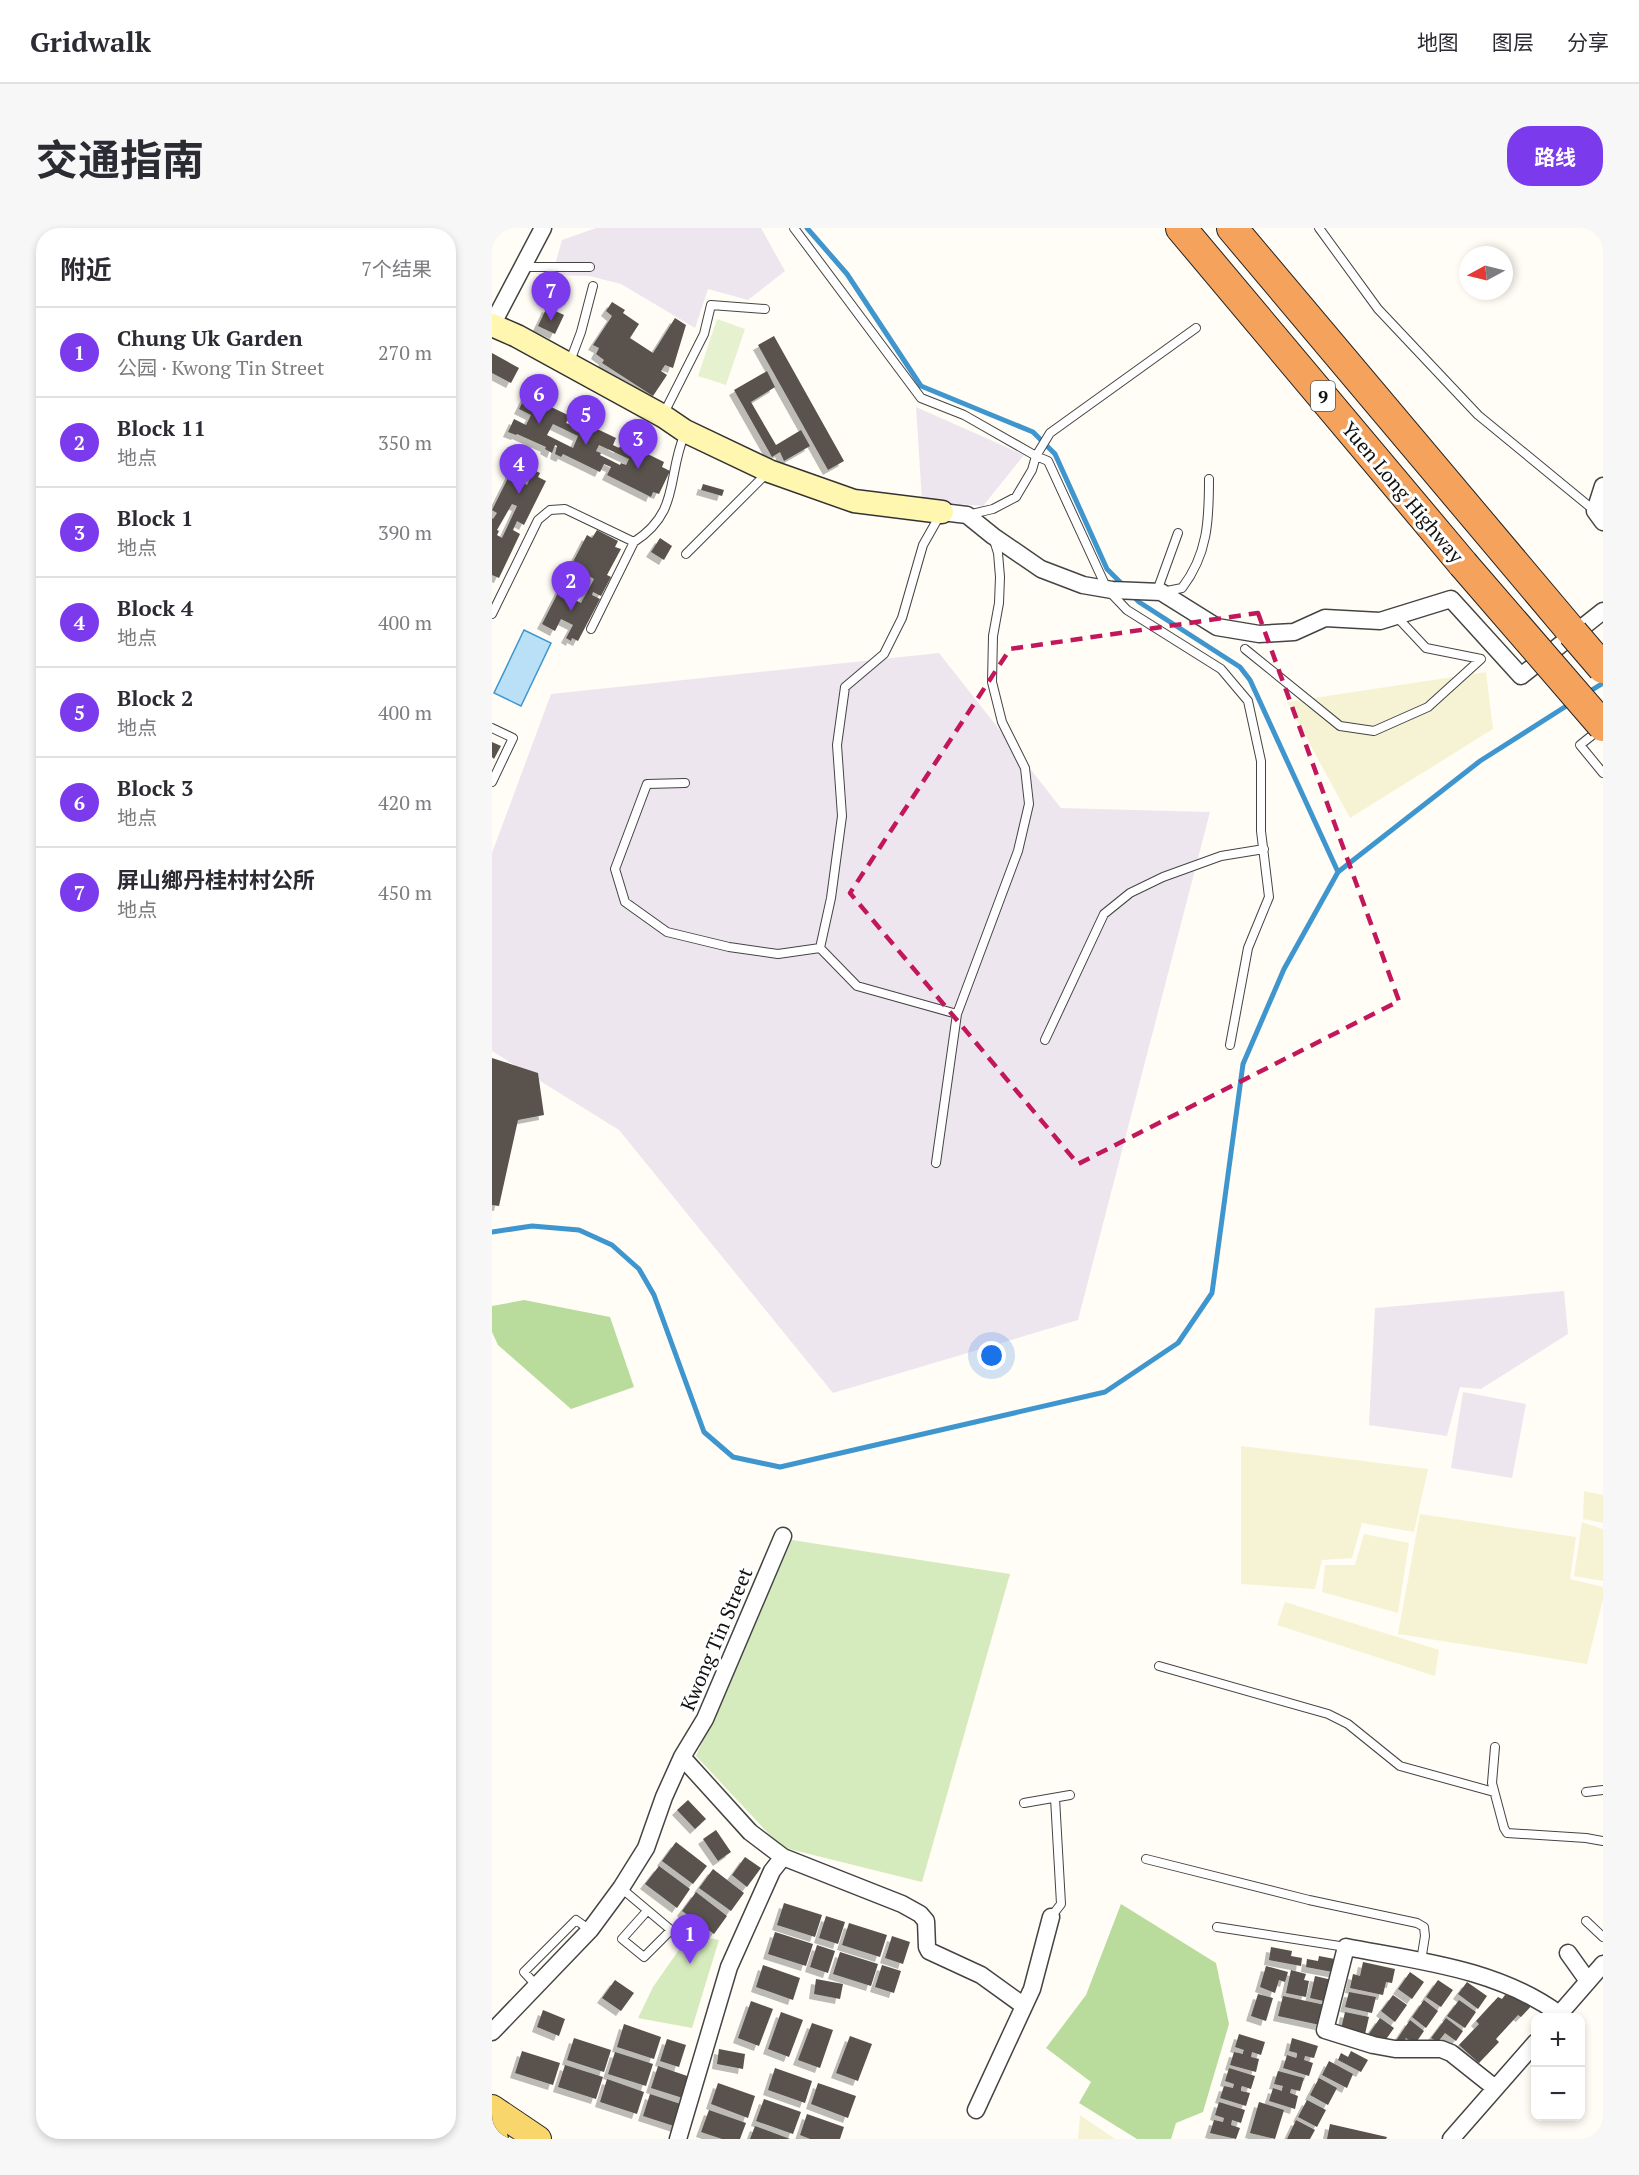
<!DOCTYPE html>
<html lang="zh">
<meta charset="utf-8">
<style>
:root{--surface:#fff;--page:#f7f7f7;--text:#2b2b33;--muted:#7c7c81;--line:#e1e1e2;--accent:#7c3aed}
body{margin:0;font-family:"PT Serif","Noto Sans SC",serif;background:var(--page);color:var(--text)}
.controls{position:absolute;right:18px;bottom:18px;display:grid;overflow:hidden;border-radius:12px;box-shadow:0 3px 9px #0003}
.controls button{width:54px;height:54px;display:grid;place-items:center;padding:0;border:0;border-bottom:2px solid var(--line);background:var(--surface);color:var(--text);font:30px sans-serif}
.compass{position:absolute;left:967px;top:18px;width:54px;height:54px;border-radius:50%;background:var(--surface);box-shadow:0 3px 9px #0003;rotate:263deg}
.you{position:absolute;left:500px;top:1128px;width:21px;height:21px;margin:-15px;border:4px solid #fff;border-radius:50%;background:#1a73e8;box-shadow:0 0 0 9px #1a73e833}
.badge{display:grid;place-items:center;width:39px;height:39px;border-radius:50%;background:var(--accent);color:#fff;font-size:20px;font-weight:700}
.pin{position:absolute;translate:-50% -50px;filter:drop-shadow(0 2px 3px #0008)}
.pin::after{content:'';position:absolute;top:32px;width:21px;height:18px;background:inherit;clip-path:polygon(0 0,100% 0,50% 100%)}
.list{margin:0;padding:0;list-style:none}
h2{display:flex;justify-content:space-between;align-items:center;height:78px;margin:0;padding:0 24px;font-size:26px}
h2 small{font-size:20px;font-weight:400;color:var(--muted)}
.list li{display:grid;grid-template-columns:39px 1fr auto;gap:18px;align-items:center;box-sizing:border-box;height:90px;padding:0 24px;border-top:2px solid var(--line)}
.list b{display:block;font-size:22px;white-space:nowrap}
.list p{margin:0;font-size:20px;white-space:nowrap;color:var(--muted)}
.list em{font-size:20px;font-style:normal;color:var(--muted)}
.map{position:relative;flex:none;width:1111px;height:1911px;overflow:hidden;border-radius:24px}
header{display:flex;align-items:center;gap:36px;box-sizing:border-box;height:84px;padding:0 30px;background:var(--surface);border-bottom:2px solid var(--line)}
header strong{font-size:28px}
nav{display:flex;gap:33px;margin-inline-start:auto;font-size:21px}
.intro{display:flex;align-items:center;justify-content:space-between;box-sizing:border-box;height:144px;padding:0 36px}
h1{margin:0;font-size:42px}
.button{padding:15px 27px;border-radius:24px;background:var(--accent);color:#fff;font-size:21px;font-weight:700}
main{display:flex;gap:36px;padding:0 36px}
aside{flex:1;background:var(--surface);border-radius:24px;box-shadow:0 3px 9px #0003}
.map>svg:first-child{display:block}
</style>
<header>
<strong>Gridwalk</strong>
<nav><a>地图</a><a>图层</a><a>分享</a></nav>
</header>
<div class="intro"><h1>交通指南</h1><a class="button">路线</a></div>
<main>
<aside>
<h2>附近<small>7个结果</small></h2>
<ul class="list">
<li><span class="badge">1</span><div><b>Chung Uk Garden</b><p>公园 · Kwong Tin Street</p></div><em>270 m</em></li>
<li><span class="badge">2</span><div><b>Block 11</b><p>地点</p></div><em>350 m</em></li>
<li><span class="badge">3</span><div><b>Block 1</b><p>地点</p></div><em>390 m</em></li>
<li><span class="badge">4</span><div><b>Block 4</b><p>地点</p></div><em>400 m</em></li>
<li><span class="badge">5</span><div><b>Block 2</b><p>地点</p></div><em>400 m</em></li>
<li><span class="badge">6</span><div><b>Block 3</b><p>地点</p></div><em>420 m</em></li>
<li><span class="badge">7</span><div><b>屏山鄉丹桂村村公所</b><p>地点</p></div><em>450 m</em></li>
</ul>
</aside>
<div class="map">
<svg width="1111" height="1911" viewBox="0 0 1111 1911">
<defs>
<filter id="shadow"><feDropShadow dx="-5" dy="5" stdDeviation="0" flood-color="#0004"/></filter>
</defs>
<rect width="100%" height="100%" fill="#fffdf5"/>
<path fill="#eee6ef" d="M104,0h165l24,43 -37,29 -40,-11 -13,39 -74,-44 -32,-8 -37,-1 10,-35z
M424,179l108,48 -41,51 -61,-5z
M447,425l122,155 149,4 -132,508 -245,73 -214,-263 -127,-79v-198l59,-159z
M1072,1063l4,43 -87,55 -21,-2 -13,49 -78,-11 6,-117z
M971,1164l63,12 -14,74 -61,-10z"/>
<path fill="#f6f3d4" d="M994,444l7,57 -143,89 -63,-116z
M749,1218l187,23 -14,63 -52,-9 -10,35 -30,2 -7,29 -74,-5z
M1092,1263l19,4v28l-20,-4z
M928,1286l156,23 -6,42 33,8v12l-16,65 -189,-30z
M1090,1294l21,7v52l-29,-5z
M872,1306l45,9 -11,70 -76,-21 3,-27h30z
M793,1374l154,48 -4,26 -158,-51z
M588,1887l35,24h-37z"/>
<path fill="#d5ebbd" d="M300,1312l218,34 -88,308 -141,-35 -85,-91z
M198,1706l29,6 -27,88 -54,-10 15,-31z"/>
<path fill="#b9dc9c" d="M32,1072l86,17 24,70 -63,22 -73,-64 -6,-13v-26z
M629,1676l95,59 13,61 -26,88 -27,11 -5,16h-34l-58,-36 12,-21 -45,-34 40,-53z"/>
<path fill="#e6f2cf" d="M225,91l28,10 -19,56 -28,-9z"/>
<path fill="#b9e0f7" stroke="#3f96cf" stroke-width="1.5" d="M32,402l27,13 -30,63 -27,-13z"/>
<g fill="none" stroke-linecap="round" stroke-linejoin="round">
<path stroke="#3f96cf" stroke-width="5" d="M315,0l40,46 74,112 112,46 22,22 52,115 16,16
M639,366l8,8 101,65 10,13 88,192
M1095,465l16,-10
M0,1004l40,-6 47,4 33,15 27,24 15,26 50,137 29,25 47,10 325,-75 73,-49 34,-50 31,-229 41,-95 54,-97 142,-111 91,-58"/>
</g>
<path fill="#5a524d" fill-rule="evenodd" filter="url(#shadow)" d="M120,74l13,8 -2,3 16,11 -9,14 23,15 22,-35 11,7 -13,43 -8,-3 -4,6 6,4 -14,21 -51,-33 2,-3 -8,-6 3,-6 -6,-3 19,-29 -6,-5z
M55,79l17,8 -9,19 -17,-8z
M282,108l70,125 -16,9 -70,-125z
M0,125l27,15 -8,15 -19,-10z
M275,143l8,16 -24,15 25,43 25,-15 9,16 -26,15 -4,-9 -8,5 -38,-67z
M34,167l44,21 -4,7 5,2 3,-7 42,20 -3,7 6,3 4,-6 41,20 -2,5 8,4 -11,23 -6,-2 -2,5 -44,-22 4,-8 -7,-3 -4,8 -37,-18 -2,3 -6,-3 2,-8 -2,-1 -3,8 -7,-4 1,-2 -29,-13 -1,1 -8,-3 6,-13 12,6 5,-10 -12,-6zM61,196l25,12 -5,12 -26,-13zM107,217l30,14 -3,6 -5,-2 -1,2 -20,-10 1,-2 -5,-2z
M28,235l7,4 -5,10 2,1 -2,4 5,3 7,-15 6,3 -2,4 8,4 -22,44 -7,-4 -4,9 7,4 -21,44 -7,-3v-57l1,1 4,-6 -5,-3 23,-46 3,2zM20,276l5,2 -15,32 -5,-3 2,-4 -2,-1z
M211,256l21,6 -2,6 -21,-6z
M105,302l21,11 -3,6 6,2 -14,26 4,2 -10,19 -8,-4 -1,3 8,4 -22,42 -6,-3 -1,3 -5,-3 7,-13 -12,-6 -6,12 -13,-7 22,-43 6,3 1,-1 1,-2 -7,-4 22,-42 5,3zM92,345l10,6 -13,24 -10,-5z
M168,310l12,8 -8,14 -13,-8z
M0,514l9,4 -7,13 -2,-2z
M0,830l46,15 6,42 -26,5 -19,86 -7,-1z
M196,1572l18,19 -11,10 -18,-19z
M224,1602l15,22 -13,9 -15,-22z
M184,1614l31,24 -14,18 -31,-23z
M253,1629l16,11 -14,19 -15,-12z
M167,1638l31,23 -13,19 -32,-24z
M221,1641l31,24 -13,18 -32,-23z
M204,1664l31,24 -13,18 -32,-23z
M292,1675l38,12 -7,22 -38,-12z
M334,1688l19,6 -7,22 -19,-6z
M357,1695l38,12 -7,22 -38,-12z
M283,1704l38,12 -7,22 -38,-12z
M400,1708l18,6 -7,22 -18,-6z
M325,1717l18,6 -7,22 -18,-6z
M779,1719l21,4 -1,5 11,2 -1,8 -32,-6z
M348,1724l38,12 -7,22 -38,-12z
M827,1728l21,4 -2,13 -32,-6 1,-8 11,2z
M871,1734l32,7 -3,14 -6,-1 -3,13 -33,-7 3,-14 7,2z
M271,1737l37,13 -7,22 -37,-13z
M390,1737l19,6 -7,22 -19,-6z
M774,1738l22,6 -3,10 -6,-2 -4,13 -15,-6z
M799,1742l15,4 -2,6 5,1 -3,16 -20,-4z
M918,1744l14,10 -12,17 -14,-10z
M823,1748l17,4 -4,22 -18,-4z
M324,1751l27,5 -3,15 -26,-5z
M123,1752l19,13 -13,18 -19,-13z
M946,1752l15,10 -12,17 -15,-10z
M975,1754l20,14 -9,13 -20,-15z
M857,1764l27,5 -4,16 -27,-6z
M766,1766l15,4 -7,23 -15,-5z
M901,1767l14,10 -12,17 -14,-11z
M1013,1767l32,5 -16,17 -3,-2 -22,24 3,3 -20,21 -20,-18 20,-21 -3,-3 22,-24 4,2z
M791,1768l42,9 -5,20 -42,-9z
M932,1772l14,11 -12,17 -14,-11z
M967,1772l17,12 -11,16 -18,-12z
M259,1773l22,8 -14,37 -21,-8z
M51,1782l22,9 -6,17 -22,-9z
M289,1784l22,8 -14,37 -21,-8z
M853,1784l24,5 -4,17 -24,-5z
M888,1790l14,10 -12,17 -14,-10z
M954,1790l17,13 -7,10 -11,-8 -7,9 -7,-4z
M918,1792l14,11 -9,13 -9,-6 -5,8 -6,-4z
M320,1795l21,7 -13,38 -22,-8z
M132,1796l37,13 -7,22 -37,-12z
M747,1806l26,8 -4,13 -9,-3 -1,5 8,2 -3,13 -26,-7 4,-13 9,2v-2l1,-2 -9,-3z
M358,1808l22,8 -14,37 -22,-8z
M82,1810l37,12 -7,22 -37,-12z
M800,1810l26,8 -4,12 -9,-2 -1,4 9,3 -4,13 -26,-8 4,-13 9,3 1,-2v-3l-8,-2z
M175,1811l19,6 -7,22 -19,-6z
M227,1821l26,5 -2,15 -26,-5z
M30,1823l38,12 -7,22 -38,-12z
M859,1823l17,9 -7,12 -23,-12 3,-7 7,4z
M123,1824l38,12 -7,22 -38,-12z
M837,1833l24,13 -6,14 -25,-13z
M73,1837l38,12 -7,22 -38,-12z
M166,1838l38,13 -7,21 -38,-12z
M283,1840l37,13 -7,22 -37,-13z
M737,1840l26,8 -4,13 -9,-3 -1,2v3l9,2 -4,13 -26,-8 4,-12 9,2 1,-4 -9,-3z
M786,1843l26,7 -4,13 -9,-2 -1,4 8,3 -3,13 -26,-8 4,-13 9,3v-2l1,-3 -9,-2z
M827,1850l18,10 -9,17 -18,-10z
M115,1851l37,13 -7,22 -37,-12z
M226,1855l37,13 -7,22 -37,-14z
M326,1855l38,13 -8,22 -37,-14z
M158,1866l37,12 -7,22 -37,-12z
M272,1871l37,13 -8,22 -37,-13z
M815,1872l19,10 -9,17 -19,-10z
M727,1874l26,8 -4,13 -9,-3 -1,5 9,3 -4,11 -26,-6 4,-13 9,2 1,-4 -9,-3z
M767,1874l25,8 -9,29 -25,-6z
M217,1882l37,13 -6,16h-18l-21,-7z
M315,1886l37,13 -4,12h-30l-10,-4z
M804,1892l19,10 -5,9h-23z
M838,1896l57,13 -1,2h-59z
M263,1898l35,13h-40z"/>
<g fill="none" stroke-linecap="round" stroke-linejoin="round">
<g stroke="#444" stroke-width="10">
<path id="lane" d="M302,0l127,170 43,17 72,41 12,5 59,128 20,21 94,59 27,32 13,60v70l8,66 -21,51 -18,97
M827,0l59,81 100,106 117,96
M31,39h67
M77,136l12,-32 12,-46
M171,187l41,-81 7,-29 54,4
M475,287l26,-6 23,-12 16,-27 4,-14 14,-23 146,-105
M142,314c47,-31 32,-64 51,-109
M194,326l81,-81
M665,363l21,-58
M670,364l20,-4c26,-34 27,-68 27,-109
M0,386l46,-94 12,-10 15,-1 69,33 -43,87
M753,421l95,77 34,5 54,-24 53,-48 -55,-11 -30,-32
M0,500l21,10 -21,44
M1108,501l-20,16 23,28
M193,555l-38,1 -32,85 10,33 42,30 62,15 49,7 42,-6 11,-50 11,-82 -5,-71 8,-58 39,-33 18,-36 21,-73 17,-30
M328,720l37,38 100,28
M553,812l59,-126 26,-21 33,-16 58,-21 43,-7
M444,935l21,-149 61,-163 11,-47 -4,-36 -23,-46 -10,-40 1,-46 6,-33 1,-26 -2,-24 -4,-13
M667,1438l169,48 20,10 52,42 94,26
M1003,1519l-3,36 12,45 3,5 79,5 17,3
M1094,1564l17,-2
M532,1575l46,-8
M654,1631l163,41 108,23 7,4 1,9 -4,25
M129,1660l50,42 -27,27 -22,-18 25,-28
M559,1689l10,-13 -6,-106
M1094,1693l17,16
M725,1699l129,20
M45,1758l-13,-14 52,-52 14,10"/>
</g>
<g stroke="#444" stroke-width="19">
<path id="street" d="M0,97l51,-97
M1111,258l-8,25 8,11
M450,284l25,3 26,21 48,33 42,16 29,5 49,2 56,35 42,7 35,-2 31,-14 55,3 71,-22 70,77 82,-65
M190,1529l68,75 33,25 119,47 18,10 6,7 1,26 2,4 52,24 43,31
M1076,1725l20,28
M1064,1790l47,-54
M0,1804l98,-102 31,-42 25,-40 18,-51 18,-40 23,-38 78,-183
M1003,1860l-44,-35 -10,-4h-46l-22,-4 -48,-15 21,-83c73,14 152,22 213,67
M484,1882l56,-121 19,-72
M186,1911l51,-172 43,-96 11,-14
M959,1911l85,-97"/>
</g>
<g stroke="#333" stroke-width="25">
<path id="secondary" d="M0,97l25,11 146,80 22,15 84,40 85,30 88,11"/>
</g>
<g stroke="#222" stroke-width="28">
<path id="primary" d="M0,1880l46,31
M0,1909l3,2"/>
</g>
<g stroke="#222" stroke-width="32">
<path id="highway" d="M689,0l282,336
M740,0l341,405"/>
</g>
<use href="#lane" stroke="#fff" stroke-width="8"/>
<use href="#street" stroke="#fff" stroke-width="16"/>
<use href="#secondary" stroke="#fff6b0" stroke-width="22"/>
<use href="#primary" stroke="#f9d66b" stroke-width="26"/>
<use href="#highway" stroke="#f5a25d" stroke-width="30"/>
<g stroke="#222" stroke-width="32" stroke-linecap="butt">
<path id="highway-bridge" d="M971,336l140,162
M1081,405l30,35"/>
</g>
<use href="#highway-bridge" stroke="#f5a25d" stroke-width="30"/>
</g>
<path fill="none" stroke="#c2185b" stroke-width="4.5" stroke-dasharray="12 8" stroke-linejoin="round" d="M766,385l141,388 -321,163 -228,-271 160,-244z"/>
<g text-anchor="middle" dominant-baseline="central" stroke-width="6" stroke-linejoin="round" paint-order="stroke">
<rect fill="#fff" stroke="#585858" stroke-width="1.5" x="819" y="153" width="24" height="30" rx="4.5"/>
<g font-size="18" font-weight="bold" fill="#111">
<text x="831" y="168">9</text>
</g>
<g font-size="20" fill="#111" stroke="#fff">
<text transform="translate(911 264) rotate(50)">Yuen Long Highway</text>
<text transform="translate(224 1411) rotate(-67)">Kwong Tin Street</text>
</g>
</g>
</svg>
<div class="controls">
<button>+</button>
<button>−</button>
</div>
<svg class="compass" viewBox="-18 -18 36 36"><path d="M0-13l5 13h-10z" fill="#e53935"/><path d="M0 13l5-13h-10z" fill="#7c7c81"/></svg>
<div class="you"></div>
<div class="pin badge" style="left:198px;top:1736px">1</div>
<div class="pin badge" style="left:79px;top:383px">2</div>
<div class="pin badge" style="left:146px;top:241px">3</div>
<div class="pin badge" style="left:27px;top:266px">4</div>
<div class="pin badge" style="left:94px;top:217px">5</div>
<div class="pin badge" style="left:47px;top:196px">6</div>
<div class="pin badge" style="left:59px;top:93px">7</div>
</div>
</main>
